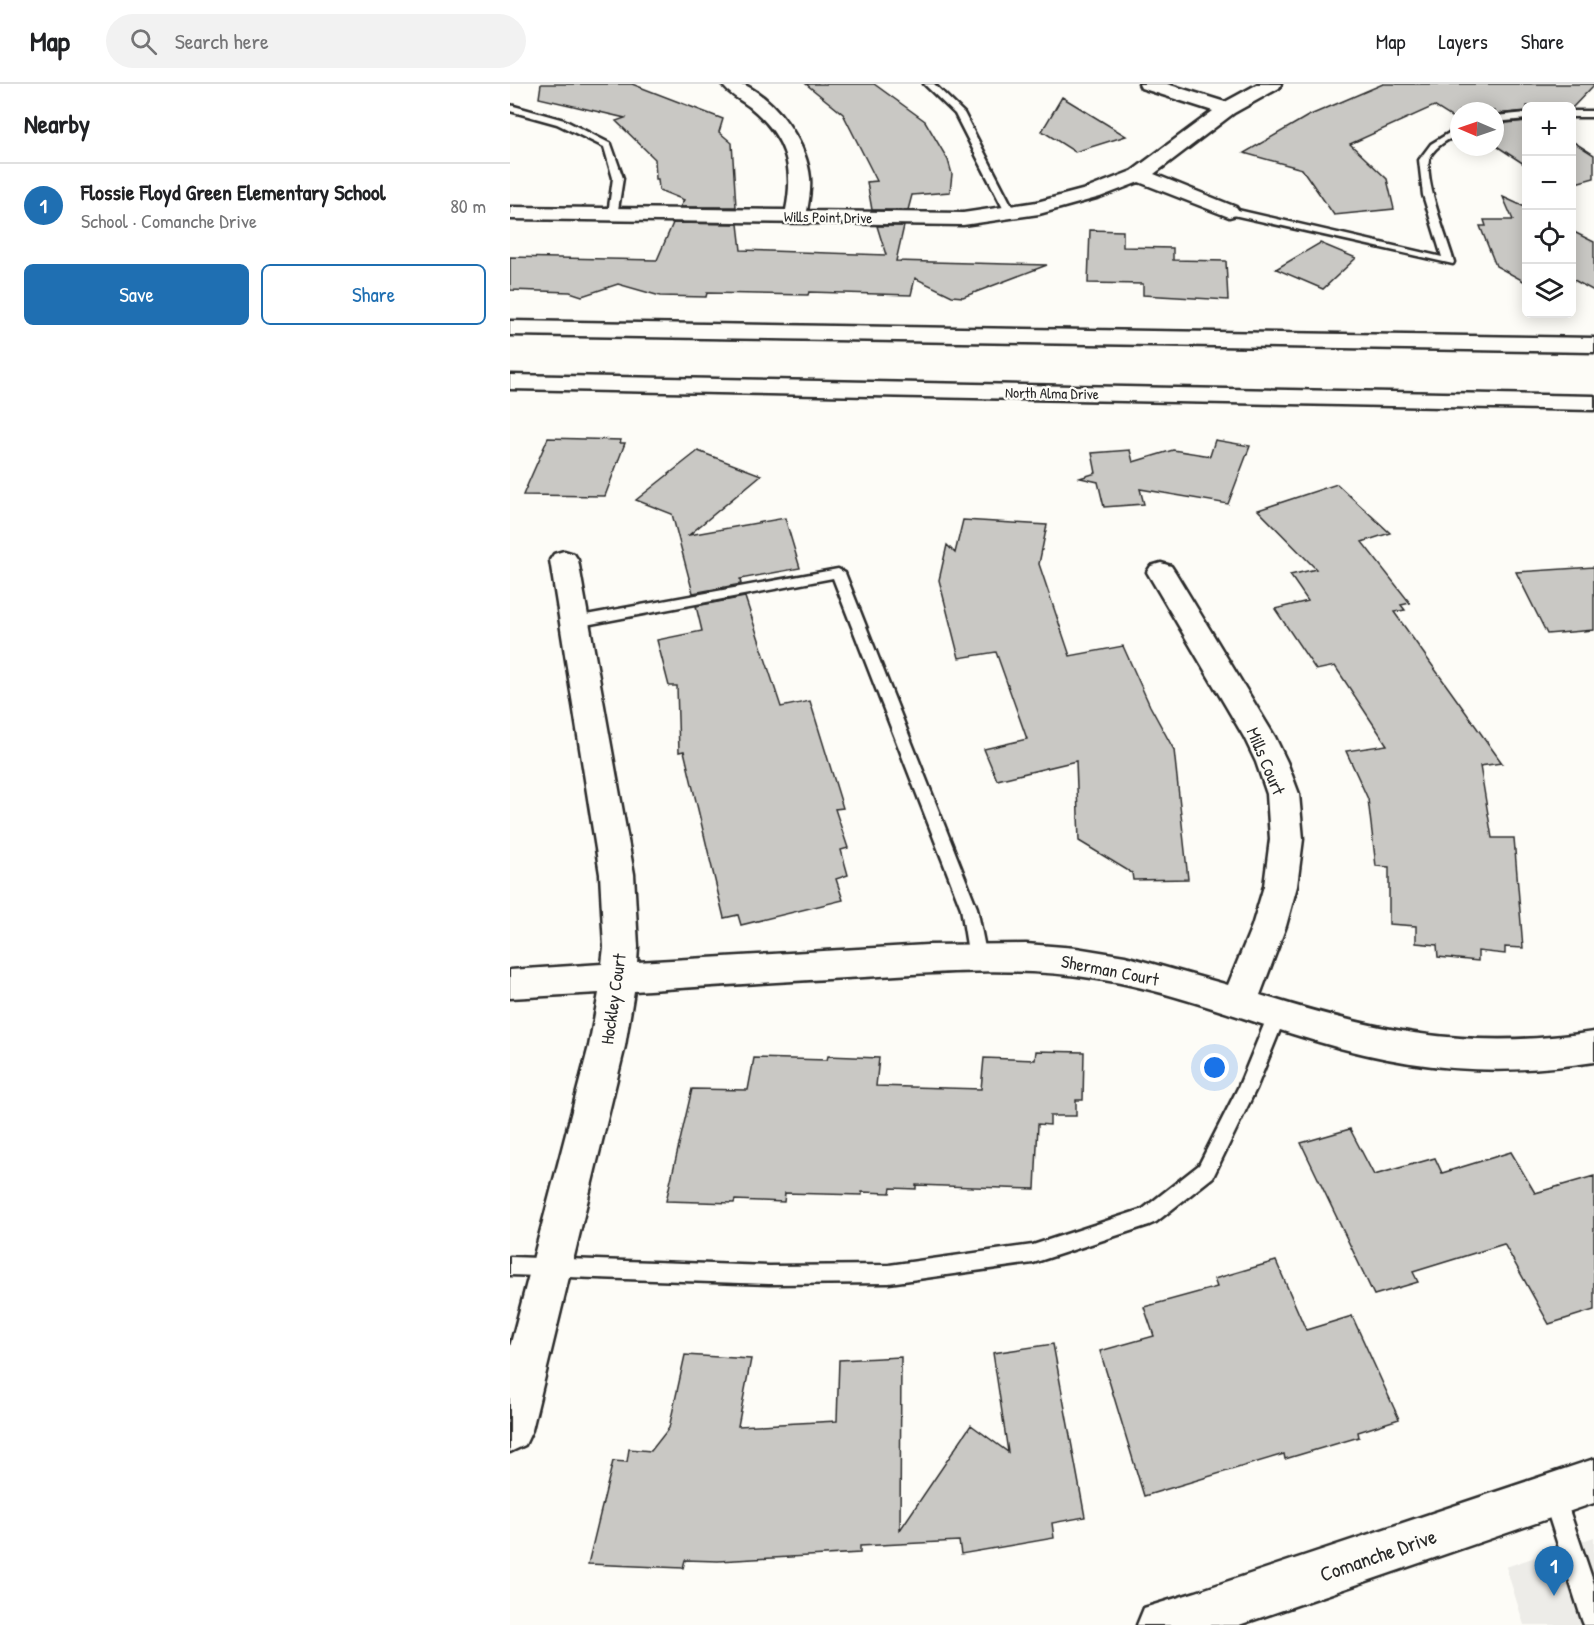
<!DOCTYPE html>
<meta charset="utf-8">
<style>
:root{--surface:#fff;--page:#f2f2f2;--text:#202124;--muted:#757577;--line:#e0e0e0;--accent:#1f6fb2}
body{margin:0;font-family:"Patrick Hand",sans-serif;background:var(--page);color:var(--text)}
.controls{position:absolute;right:18px;top:18px;display:grid;overflow:hidden;border-radius:9px;box-shadow:0 3px 15px #0003}
.controls button{width:54px;height:54px;display:grid;place-items:center;padding:0;border:0;border-bottom:2px solid var(--line);background:var(--surface);color:var(--text);font:30px sans-serif}
.compass{position:absolute;left:940px;top:18px;width:54px;height:54px;border-radius:50%;background:var(--surface);box-shadow:0 3px 15px #0003;rotate:272deg}
.you{position:absolute;left:705px;top:984px;width:21px;height:21px;margin:-15px;border:4px solid #fff;border-radius:50%;background:#1a73e8;box-shadow:0 0 0 9px #1a73e833}
.badge{display:grid;place-items:center;width:39px;height:39px;border-radius:50%;background:var(--accent);color:#fff;font-size:20px;font-weight:700}
.pin{position:absolute;translate:-50% -50px;filter:drop-shadow(0 2px 3px #0008)}
.pin::after{content:'';position:absolute;top:32px;width:21px;height:18px;background:inherit;clip-path:polygon(0 0,100% 0,50% 100%)}
.list{margin:0;padding:0;list-style:none}
h2{display:flex;justify-content:space-between;align-items:center;height:78px;margin:0;padding:0 24px;font-size:26px}
h2 small{font-size:20px;font-weight:400;color:var(--muted)}
.list li{display:grid;grid-template-columns:39px 1fr auto;gap:18px;align-items:center;box-sizing:border-box;height:84px;padding:0 24px;border-top:2px solid var(--line)}
.list b{display:block;font-size:22px;white-space:nowrap}
.list p{margin:0;font-size:20px;white-space:nowrap;color:var(--muted)}
.list em{font-size:20px;font-style:normal;color:var(--muted)}
.actions{display:flex;gap:12px;padding:18px 24px}
.actions a{flex:1;padding:14px 0;border:2px solid var(--accent);border-radius:9px;text-align:center;font-size:21px;color:var(--accent)}
.actions .main{background:var(--accent);color:#fff}
.icon{flex:none;width:33px;height:33px;fill:none;stroke:currentColor;stroke-width:2;stroke-linecap:round;stroke-linejoin:round}
.map{position:relative;flex:none;width:1084px;height:1541px;overflow:hidden}
header{display:flex;align-items:center;gap:36px;box-sizing:border-box;height:84px;padding:0 30px;background:var(--surface);border-bottom:2px solid var(--line)}
header strong{font-size:28px}
nav{display:flex;gap:33px;margin-inline-start:auto;font-size:21px}
.search{width:420px;height:54px;background:var(--page);display:flex;align-items:center;gap:15px;box-sizing:border-box;padding:0 21px;border-radius:33px;color:var(--muted);font-size:22px}
main{display:flex}
aside{flex:1;background:var(--surface)}
.map>svg:first-child{display:block}
</style>
<header>
<strong>Map</strong>
<div class="search"><svg class="icon" aria-label="search" viewBox="0 0 24 24"><circle cx="10" cy="10" r="6"/><path d="M15 15l6 6"/></svg>Search here</div>
<nav><a>Map</a><a>Layers</a><a>Share</a></nav>
</header>
<main>
<aside>
<h2>Nearby<small></small></h2>
<ul class="list">
<li><span class="badge">1</span><div><b>Flossie Floyd Green Elementary School</b><p>School · Comanche Drive</p></div><em>80 m</em></li>
</ul>
<div class="actions"><a class="main">Save</a><a>Share</a></div>
</aside>
<div class="map">
<svg width="1084" height="1541" viewBox="0 0 1084 1541">
<rect width="100%" height="100%" fill="#fdfcf7"/>
<filter id="ink" filterUnits="userSpaceOnUse"><feTurbulence type="fractalNoise" baseFrequency=".0167" numOctaves="2"/><feDisplacementMap in="SourceGraphic" scale="12" xChannelSelector="R" yChannelSelector="G"/><feConvolveMatrix kernelMatrix="1 2 1 2 8 2 1 2 1" color-interpolation-filters="sRGB"/></filter>
<g filter="url(#ink)">
<path fill="#edece8" d="M1084,1453v88h-70l-18,-58z"/>
<path fill="#c9c8c4" stroke="#2b2b2b" stroke-width="1.5" d="M31,0h91l91,35 -4,13 13,11 4,64h-56l4,-7 -25,-10 -1,-11h-2l-1,-20 -39,-38 9,-3 -86,-20z
M296,0h68l51,37 23,39 4,14 -2,18 -38,3 -4,15h-36l-5,-28 10,-1 -34,-67z
M873,0h211v1l-22,23 -45,-2v5l-32,3v-3h-36v11l-25,-16 -84,38 37,35 7,30 -60,6 -32,-46 -58,-16 64,-37z
M552,13l64,39 -51,16 -33,-21z
M1017,37v45l-32,-21v-21z
M1062,57l22,14v23l-22,6z
M993,113l24,11v75l-31,-17 -16,-40h6l-2,-6h29z
M163,139l65,1 3,26 145,5 -9,-29h27l-8,35 151,4 -84,32 -11,-1 -37,-18 -4,17 -102,-3 -1,3 -101,-2 -1,4 -46,-1 -42,-12 -36,12 -12,-4 -60,-2v-33l147,3z
M580,146l33,1v16l50,1v12l53,1 2,39 -85,-5v-11l-55,-1z
M1062,147l22,11v49l-20,-11 -2,2z
M810,159l36,15 -33,31 -47,-20z
M38,354l73,2 -1,3h5l-20,53 -82,-1z
M705,356l35,6 -22,58 -88,-15 4,15 -40,3 -6,-25 -18,-4 16,-5 -4,-20 38,-3 3,12 40,-12 37,6z
M188,367l63,24 -72,60 96,-17 15,50 -60,11 1,5 -48,9 -21,-79 -36,-14z
M827,400l53,49 -28,9 48,61 -9,2 4,5 -11,2 108,151 -22,3 12,72h22l9,110 -18,-1v7l-27,-3v10l-40,-4 -1,-12 -21,-2v-17l-27,-2v-57l-13,-1 -8,-67 -22,-48 41,-6 -52,-79 -19,4 -41,-61 33,-8 -18,-26 26,-6 -58,-59z
M453,436l84,5 -8,39 31,92 53,-10 27,60 24,44 14,129 -55,1 -1,-7 -53,-32 -3,-80 -79,19 -13,-31 43,-10 -31,-87 -37,6 -20,-78 8,-35 8,8z
M1084,483v63l-47,4 -31,-62z
M235,513l36,110 29,-6 33,107 -8,1 13,39 -7,2 7,25 -12,4 7,21 -102,25 -3,-10 -14,3 -40,-167 -5,1 -2,-66h-8l-12,-46 45,-9 -6,-25z
M526,967l48,1 -1,48h-7v16h-26v9l-12,-1 -3,65 -119,-4v4l-25,-1 -1,5 -28,-1v3l-77,-2 -1,9 -49,-2 -1,3 -68,-2 26,-112 56,1 6,-32 73,2 1,-4 51,2 -3,28 105,3 3,-31 51,2z
M840,1045l24,46 61,-17 7,15 69,-21 24,41 59,-17v134l-45,14 -45,-80 -91,28 5,10 -44,13 -73,-152z
M766,1177l30,69 46,-14 47,103 -41,13 1,5 -74,22 -1,-5 -140,42 -44,-145 54,-15 -10,-29 73,-20 -3,-8z
M543,1260l32,173 -33,6 2,15 -93,16 -2,-13 -99,5v7l-142,8 -33,-1 -2,8 -95,-4 25,-103 14,1 2,-13 22,2 18,-23 16,-73 66,4 -13,67 99,-5 2,-61 62,-3 -1,173 71,-105 37,27 -15,-99z"/>
<g fill="none" stroke-linecap="round" stroke-linejoin="round">
<g stroke="#2b2b2b" stroke-width="5">
<path id="service" d="M414,0h10l30,29 51,99 -1,2 -9,-2 -50,-98z
M0,21l54,15 47,24 12,34 -6,38 -9,-2 5,-36 -9,-31 -47,-23 -47,-13z
M1062,27h22v6h-22z
M1017,29v6l-32,3v-6z
M949,43v7c-10,5 -24,12 -29,23 -8,19 18,84 24,105l-1,2 -224,-50 -5,-3 5,-3 213,49 -19,-62 -4,-35 12,-16z
M328,485l7,4 132,335 10,50 -3,5 -6,2 -6,-2 -3,-5 -8,-50 -128,-330 -258,49 -7,-5 7,-5z
M767,924l6,2 3,5 -30,74 -43,88 -57,45 -7,3 -116,38 -144,20 -120,1 -259,-9v-18l259,9 120,-1 144,-20 110,-36 56,-44 39,-77 30,-73 3,-5z
M1043,1400l8,3 3,8 30,89v41h-10l-2,-5 -40,-125 3,-8z"/>
</g>
<g stroke="#2b2b2b" stroke-width="5">
<path id="minor" d="M212,0c7,0 17,0 23,1 32,16 62,58 65,93 1,11 -1,22 -3,33l156,2 74,-11 49,-13 46,-18 81,-60 -72,-23 -2,-4h28l58,18 33,-18h23l-2,4 -45,25 -80,61 82,33 3,4 -3,4 -7,2 -90,-35 -39,15 -61,17 -76,11 -453,-6v-12l276,3c9,-44 -1,-74 -36,-103 -9,-7 -22,-13 -28,-23z
M54,467l10,3 4,6 56,314 4,73 -1,15 290,-17 99,-1 50,4 49,8 103,29 24,-59 12,-40 6,-47 -3,-45 -11,-32 -12,-25 -97,-165 4,-6 10,-3 10,3 4,6 100,165 12,25 12,32 4,45 -6,47 -11,40 -26,69c120,37 208,56 334,37v30c-97,15 -182,8 -275,-20 -73,-21 -145,-51 -221,-63 -77,-13 -156,-7 -234,-2 -77,4 -153,9 -230,14l-9,55 -93,384 -7,15 -15,7v-105l79,-301 10,-53 -89,5v-28l92,-6 2,-17 -4,-73 -50,-314 4,-6z"/>
</g>
<g stroke="#2b2b2b" stroke-width="5">
<path id="tertiary" d="M1084,1375v44l-355,122h-102l7,-17 52,-16z"/>
</g>
<g stroke="#2b2b2b" stroke-width="5">
<path id="secondary" d="M0,237l1084,17v14l-1084,-17z
M0,291l1084,21v14l-1084,-21z"/>
</g>
<use href="#service" fill="#fdfcf7" fill-rule="evenodd"/>
<use href="#minor" fill="#fdfcf7" fill-rule="evenodd"/>
<use href="#tertiary" fill="#fdfcf7" fill-rule="evenodd"/>
<use href="#secondary" fill="#fdfcf7" fill-rule="evenodd"/>
</g>
</g>
<g text-anchor="middle" dominant-baseline="central" stroke-width="4.5" stroke-linejoin="round" paint-order="stroke">
<g font-size="15" fill="#2b2b2b" stroke="#fdfcf7">
<text transform="translate(318 133) rotate(1)">Wills Point Drive</text>
<text transform="translate(542 309) rotate(1)">North Alma Drive</text>
</g>
<g font-size="18" fill="#2b2b2b" stroke="#fdfcf7">
<text transform="translate(756 677) rotate(67)">Mills Court</text>
<text transform="translate(600 886) rotate(11)">Sherman Court</text>
<text transform="translate(103 915) rotate(-82)">Hockley Court</text>
</g>
<g font-size="21" fill="#2b2b2b" stroke="#fdfcf7">
<text transform="translate(868 1471) rotate(-19)">Comanche Drive</text>
</g>
</g>
</svg>
<div class="controls">
<button>+</button>
<button>−</button>
<button><svg class="icon" aria-label="locate" viewBox="0 0 24 24"><circle cx="12" cy="12" r="6"/><path d="M12 2v4M12 18v4M2 12h4M18 12h4"/></svg></button>
<button><svg class="icon" aria-label="layers" viewBox="0 0 24 24"><path d="M12 4l9 5-9 5-9-5zM3 14l9 5 9-5"/></svg></button>
</div>
<svg class="compass" viewBox="-18 -18 36 36"><path d="M0-13l5 13h-10z" fill="#e53935"/><path d="M0 13l5-13h-10z" fill="#757577"/></svg>
<div class="you"></div>
<div class="pin badge" style="left:1044px;top:1512px">1</div>
</div>
</main>
